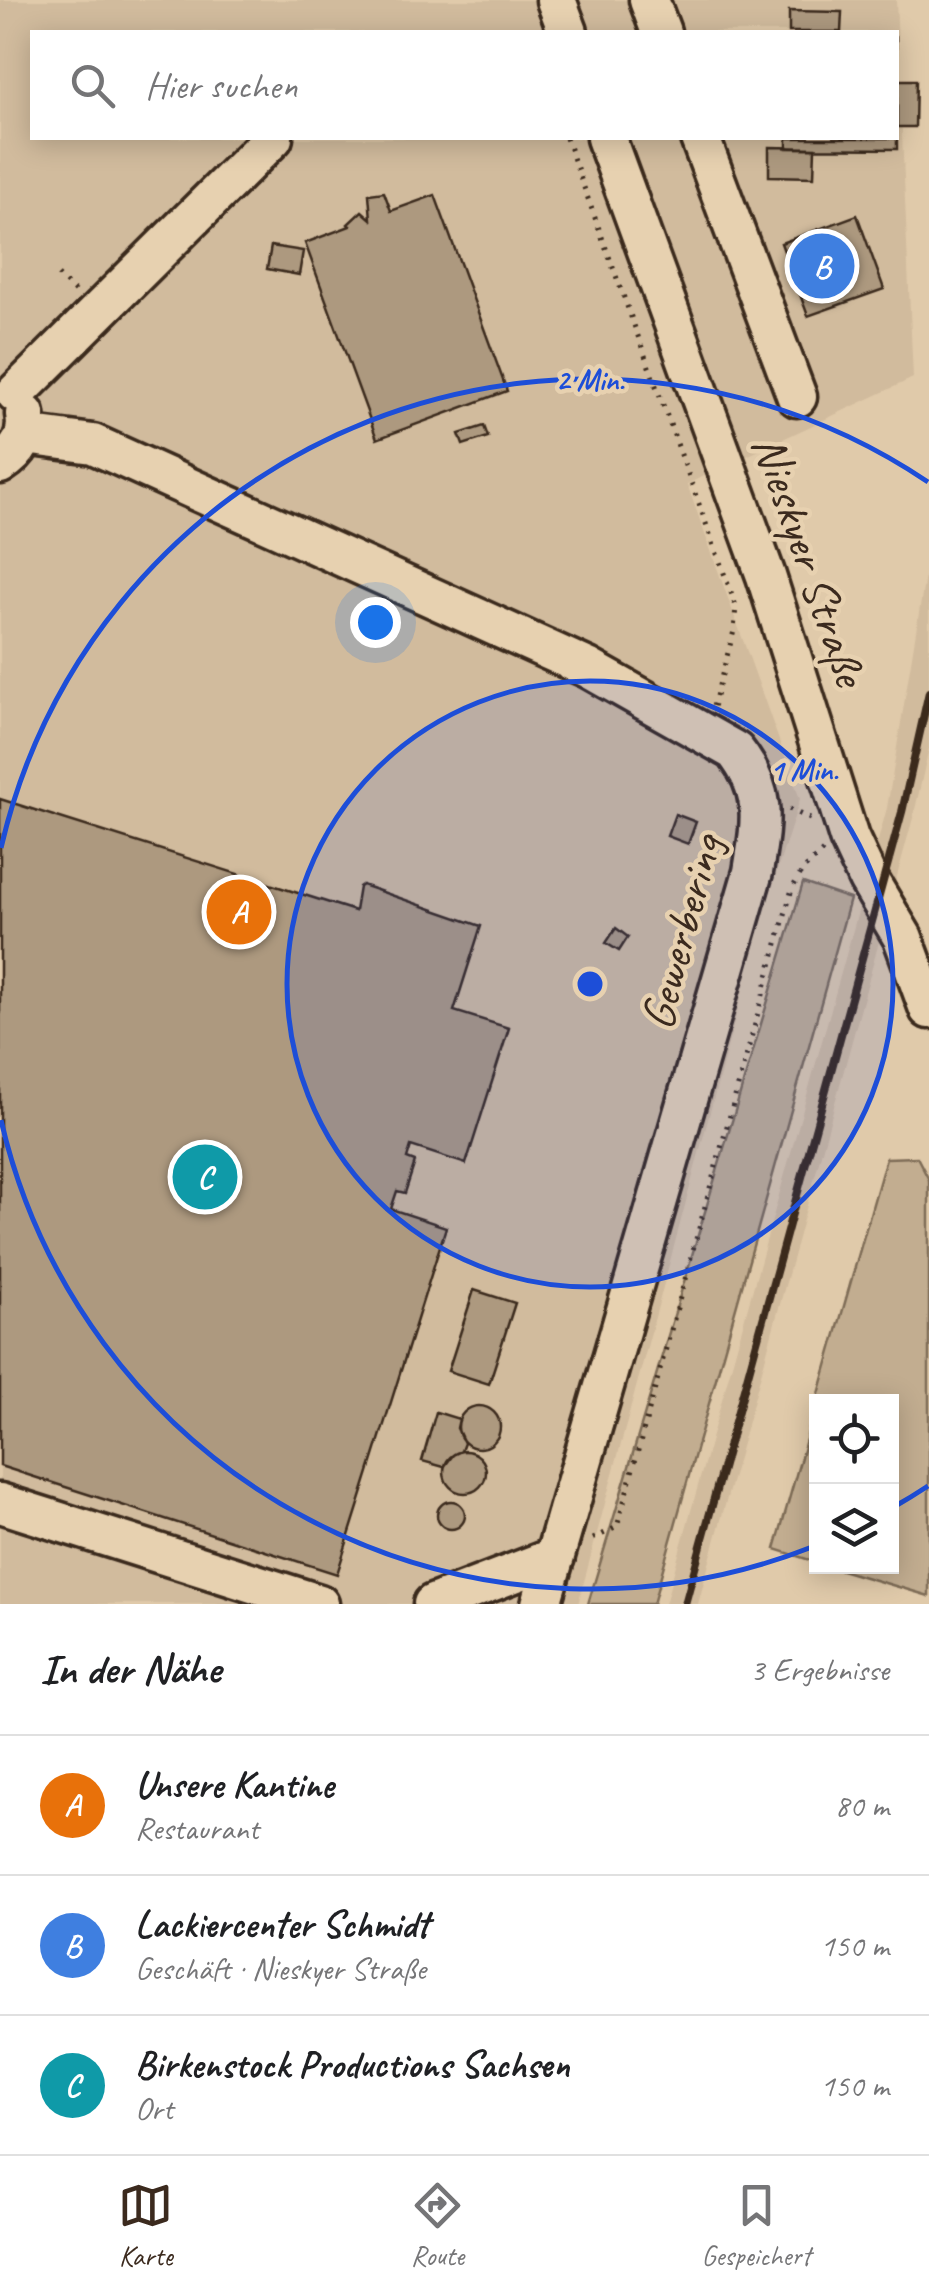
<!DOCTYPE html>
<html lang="de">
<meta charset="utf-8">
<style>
:root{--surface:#fff;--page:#f2f2f2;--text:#202124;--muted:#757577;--line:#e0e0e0;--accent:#3b2a1e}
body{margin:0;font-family:Caveat,sans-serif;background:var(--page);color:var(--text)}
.controls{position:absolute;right:30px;bottom:30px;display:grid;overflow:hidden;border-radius:0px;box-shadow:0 5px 25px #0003}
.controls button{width:90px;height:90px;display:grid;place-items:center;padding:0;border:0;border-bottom:2px solid var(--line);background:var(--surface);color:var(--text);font:50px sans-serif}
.you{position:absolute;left:375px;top:622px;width:35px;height:35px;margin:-25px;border:8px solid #fff;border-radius:50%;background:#1a73e8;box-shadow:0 0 0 15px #1a73e833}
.badge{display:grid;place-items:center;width:65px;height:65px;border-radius:50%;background:var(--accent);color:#fff;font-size:32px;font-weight:700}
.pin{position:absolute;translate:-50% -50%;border:5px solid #fff;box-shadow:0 2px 10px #0006}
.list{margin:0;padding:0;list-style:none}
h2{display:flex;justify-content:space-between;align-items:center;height:130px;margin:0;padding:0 40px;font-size:42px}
h2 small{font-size:32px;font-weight:400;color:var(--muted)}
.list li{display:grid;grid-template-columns:65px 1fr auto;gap:30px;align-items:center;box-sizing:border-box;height:140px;padding:0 40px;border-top:2px solid var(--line)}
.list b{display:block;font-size:38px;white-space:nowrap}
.list p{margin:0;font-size:32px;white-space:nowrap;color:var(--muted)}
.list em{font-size:32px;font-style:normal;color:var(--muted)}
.icon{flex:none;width:55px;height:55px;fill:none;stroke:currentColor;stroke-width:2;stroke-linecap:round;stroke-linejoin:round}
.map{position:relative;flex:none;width:929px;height:1604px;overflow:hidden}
.search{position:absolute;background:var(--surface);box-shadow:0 5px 25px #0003;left:30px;right:30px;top:30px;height:110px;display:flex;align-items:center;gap:25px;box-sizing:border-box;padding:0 35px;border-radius:0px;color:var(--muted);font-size:38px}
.sheet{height:550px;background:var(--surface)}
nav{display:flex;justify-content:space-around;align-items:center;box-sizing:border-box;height:140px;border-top:2px solid var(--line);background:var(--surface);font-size:28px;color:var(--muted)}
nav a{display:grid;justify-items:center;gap:5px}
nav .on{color:var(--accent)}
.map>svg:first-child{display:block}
</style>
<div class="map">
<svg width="929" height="1604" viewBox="0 0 929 1604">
<rect width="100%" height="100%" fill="#e0caaa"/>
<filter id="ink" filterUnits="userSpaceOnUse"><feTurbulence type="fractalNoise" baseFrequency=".01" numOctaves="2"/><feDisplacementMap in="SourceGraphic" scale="20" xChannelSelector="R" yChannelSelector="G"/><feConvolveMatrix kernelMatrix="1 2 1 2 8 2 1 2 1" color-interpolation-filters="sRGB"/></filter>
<g filter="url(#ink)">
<path fill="#d1bb9d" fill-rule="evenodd" d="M0,0h896l17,378 -226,106 113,315 -36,112 -186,693h-578zM32,32h864v106h-864z
M929,552v196l-15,66 -216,790h-33l222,-796z"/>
<path fill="#c2ad90" stroke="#7e6c57" stroke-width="2.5" d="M803,883l47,16 -197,705h-65z
M917,1157l12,23v416l-98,-29 61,-1v-164l-75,-1 69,-243z
M816,1404v158l-41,-13z"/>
<path fill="#ad997f" stroke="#3b2a1e" stroke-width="2.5" d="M789,11l53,1 -1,20h-52z
M896,35l1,114 -110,-1v-10h109z
M897,80h19l-1,47h-18z
M769,147l46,1 -1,29 -45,-1z
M384,192l7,19 44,-16 72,196 -130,48 -72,-196 45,-17 -2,-2 14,-13 9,8 -2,-25z
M857,215l27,74 -76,27 -27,-73z
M271,246l32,5 -4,24 -32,-6z
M484,426l4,11 -25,8 -4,-11z
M0,799l355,112 4,-24 3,-2 119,41 -27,85 55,17 -43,136 -55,-18 -4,13 8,3 -10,31 -8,-2 -6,18 55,18 -109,347 -337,-108z
M675,814l21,8 -8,22 -21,-8z
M616,928l12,9 -9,14 -13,-8z
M474,1290l41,13 -26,81 -41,-13z
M458 1427a21 21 0 1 1 42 0a21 21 0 1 1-42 0Z
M436,1412l23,7 -2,9 7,15 -3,8 -8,4 -9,12 -22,-6z
M444 1472a21 21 0 1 1 42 0a21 21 0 1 1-42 0Z
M437 1515a14 14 0 1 1 28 0a14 14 0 1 1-28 0Z"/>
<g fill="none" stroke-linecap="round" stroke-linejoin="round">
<g stroke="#3b2a1e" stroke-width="45">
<path id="minor" d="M556,0l12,32
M649,0l12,32
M606,138l160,438 83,262 19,41 35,59 26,71
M700,138l97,259
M16,393l257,-255
M25,435l68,9 495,224 147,83c33,42 26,71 18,121l-212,732
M0,464c19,-12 29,-28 25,-50
M0,1503l319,101
M433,1604l122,-47"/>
</g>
<path stroke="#3b2a1e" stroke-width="5" stroke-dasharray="2.5 8" stroke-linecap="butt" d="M566,138l170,468 -2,25 -21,76
M58,275l17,17
M789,809l21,10
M593,1539l24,-12 175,-638 10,-18 22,-21"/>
<use href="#minor" stroke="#e7d1b0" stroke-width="38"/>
<path stroke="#3b2a1e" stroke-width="8" d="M685,1604l217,-792 27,-120"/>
</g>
</g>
<circle cx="590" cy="984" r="303" fill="#1d4ed8" fill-opacity=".12"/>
<g fill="none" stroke="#1d4ed8" stroke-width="5">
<circle cx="590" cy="984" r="303"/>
<path d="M928 1486A605 605 0 0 1 892 1508M812 1547A605 605 0 0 1 1 1120M1 848A605 605 0 0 1 928 482"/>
</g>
<g text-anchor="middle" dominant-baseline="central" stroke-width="9" stroke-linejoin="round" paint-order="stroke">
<g font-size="48" fill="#3b2a1e" stroke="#e7d1b0">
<text transform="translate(810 560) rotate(71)">Nieskyer Straße</text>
<text transform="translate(681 932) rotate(-75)">Gewerbering</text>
</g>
</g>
<circle cx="590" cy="984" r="15" fill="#1d4ed8" stroke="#e7d1b0" stroke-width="5"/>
<g font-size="30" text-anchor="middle" font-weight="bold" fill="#1d4ed8" stroke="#e7d1b0" stroke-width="9" stroke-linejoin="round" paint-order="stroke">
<text x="590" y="390">2 Min.</text>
<text x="804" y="780">1 Min.</text>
</g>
</svg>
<div class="controls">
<button><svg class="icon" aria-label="locate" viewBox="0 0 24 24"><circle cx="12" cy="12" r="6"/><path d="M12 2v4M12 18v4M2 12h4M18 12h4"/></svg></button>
<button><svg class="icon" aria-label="layers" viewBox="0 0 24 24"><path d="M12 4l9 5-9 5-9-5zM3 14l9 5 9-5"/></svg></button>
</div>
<div class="you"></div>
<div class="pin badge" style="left:239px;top:912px;background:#e8710a">A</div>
<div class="pin badge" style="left:822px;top:266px;background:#3f7fe0">B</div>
<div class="pin badge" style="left:205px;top:1177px;background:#0f9aa8">C</div>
<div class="search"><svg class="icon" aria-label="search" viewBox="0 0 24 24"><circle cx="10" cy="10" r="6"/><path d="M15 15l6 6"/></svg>Hier suchen</div>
</div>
<section class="sheet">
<h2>In der Nähe<small>3 Ergebnisse</small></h2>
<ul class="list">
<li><span class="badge" style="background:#e8710a">A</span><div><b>Unsere Kantine</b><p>Restaurant</p></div><em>80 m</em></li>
<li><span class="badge" style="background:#3f7fe0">B</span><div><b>Lackiercenter Schmidt</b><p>Geschäft · Nieskyer Straße</p></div><em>150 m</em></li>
<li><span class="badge" style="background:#0f9aa8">C</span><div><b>Birkenstock Productions Sachsen</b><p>Ort</p></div><em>150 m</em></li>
</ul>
</section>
<nav>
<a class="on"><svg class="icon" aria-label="map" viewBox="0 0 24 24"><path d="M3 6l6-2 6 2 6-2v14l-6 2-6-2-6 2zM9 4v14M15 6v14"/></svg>Karte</a>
<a><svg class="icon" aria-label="directions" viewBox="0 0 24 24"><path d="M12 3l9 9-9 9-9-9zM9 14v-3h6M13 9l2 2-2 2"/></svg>Route</a>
<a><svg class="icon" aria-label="saved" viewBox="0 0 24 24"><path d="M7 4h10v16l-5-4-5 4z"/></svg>Gespeichert</a>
</nav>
